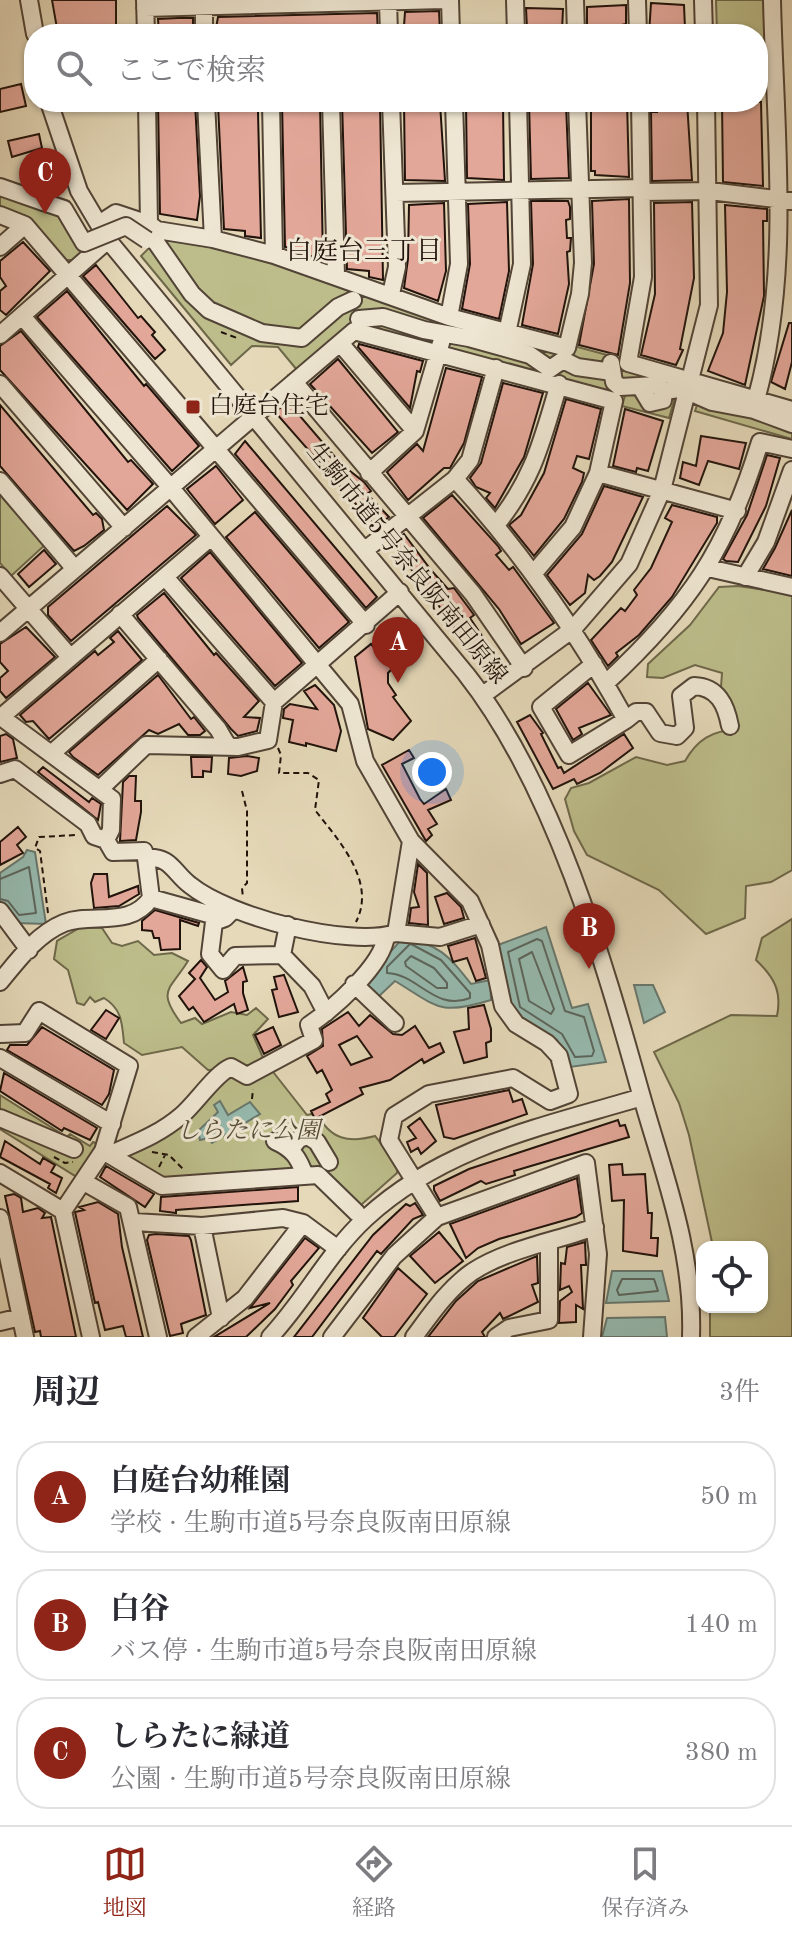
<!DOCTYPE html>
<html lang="ja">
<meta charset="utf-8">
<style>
:root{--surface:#fff;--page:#f7f7f7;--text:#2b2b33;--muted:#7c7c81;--line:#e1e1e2;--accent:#8f2418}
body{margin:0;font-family:"Old Standard TT","Noto Serif JP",serif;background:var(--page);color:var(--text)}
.controls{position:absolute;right:24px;bottom:24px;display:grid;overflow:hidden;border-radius:16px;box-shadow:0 2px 6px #0004}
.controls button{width:72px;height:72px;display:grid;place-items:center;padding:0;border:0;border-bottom:2px solid var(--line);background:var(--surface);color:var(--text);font:40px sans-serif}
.you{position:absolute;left:432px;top:772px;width:28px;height:28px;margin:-20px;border:6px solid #fff;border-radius:50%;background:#1a73e8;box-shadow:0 0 0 12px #1a73e833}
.badge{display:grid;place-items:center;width:52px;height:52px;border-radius:50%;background:var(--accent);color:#fff;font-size:26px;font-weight:700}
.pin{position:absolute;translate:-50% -66px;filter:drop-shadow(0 2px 4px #0008)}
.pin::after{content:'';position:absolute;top:42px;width:28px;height:24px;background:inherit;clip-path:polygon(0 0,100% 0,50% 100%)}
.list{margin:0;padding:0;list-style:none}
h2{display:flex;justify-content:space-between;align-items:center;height:104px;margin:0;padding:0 32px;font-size:34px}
h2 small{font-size:26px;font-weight:400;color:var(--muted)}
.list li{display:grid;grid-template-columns:52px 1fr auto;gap:24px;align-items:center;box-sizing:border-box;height:112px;margin:0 16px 16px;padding:0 16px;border:2px solid var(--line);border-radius:32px}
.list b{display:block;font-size:30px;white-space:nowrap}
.list p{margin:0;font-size:26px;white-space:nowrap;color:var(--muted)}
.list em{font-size:26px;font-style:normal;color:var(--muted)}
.icon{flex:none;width:44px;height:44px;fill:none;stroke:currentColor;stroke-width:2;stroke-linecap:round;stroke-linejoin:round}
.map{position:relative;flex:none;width:792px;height:1337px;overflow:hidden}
.search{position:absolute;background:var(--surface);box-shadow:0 2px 6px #0004;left:24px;right:24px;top:24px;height:88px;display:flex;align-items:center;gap:20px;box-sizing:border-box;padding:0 28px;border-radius:32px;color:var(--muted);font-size:30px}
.sheet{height:488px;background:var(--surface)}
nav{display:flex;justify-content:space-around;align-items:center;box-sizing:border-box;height:112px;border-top:2px solid var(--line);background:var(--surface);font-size:22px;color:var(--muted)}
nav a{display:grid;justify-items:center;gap:4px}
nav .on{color:var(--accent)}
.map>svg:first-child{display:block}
</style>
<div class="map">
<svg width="792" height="1337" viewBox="0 0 792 1337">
<rect width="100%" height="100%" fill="#e5d9b9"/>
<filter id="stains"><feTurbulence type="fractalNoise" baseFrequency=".0025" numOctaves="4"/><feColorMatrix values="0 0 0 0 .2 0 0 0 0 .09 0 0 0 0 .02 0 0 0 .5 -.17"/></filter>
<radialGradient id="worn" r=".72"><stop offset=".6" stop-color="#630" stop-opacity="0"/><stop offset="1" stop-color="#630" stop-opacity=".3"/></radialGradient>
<path fill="#bcbd8a" stroke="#6e684a" stroke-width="2" d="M716,0h52l2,84h-12v-50h-41z
M0,178l69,23 21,47 -15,12h-10l-65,-51z
M160,237l77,12 335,107 2,-10 48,13 -2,10 54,14 2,11 -7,24 -47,-12 3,-10 -272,-71 -56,45 -19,-23 -26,-1 -21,19 -90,-109z
M699,399l93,14v26l-97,-28z
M0,487l47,56 -36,33 -11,-13z
M738,586l54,8v276l-21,12 -25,4 -1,32 -39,16 -47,-44 -72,-35 -13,-24 -9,-32 6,-11 18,-5 47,-26 31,8 18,-4c12,-21 27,-31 52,-31l-16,-43 1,-14 -27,-8 -32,13 -16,-1 1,-13 42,-39 29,-38z
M792,919v418h-82v-30h52v-60h-49l-24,-112 -10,-32 -25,-51 77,-37 46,1c5,-25 -3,-39 -21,-56l6,-22z
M81,927l21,1 10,15 10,3 16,-5 16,14 18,-2 16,8c-18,29 -32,29 -7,62l14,-5 7,6 29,-12 16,3 9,-7 12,11 -15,16 11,25 -8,8 -48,2 -26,-23 -40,8 -18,-12c-2,-20 -2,-34 -20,-45l-9,4 -5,-5 -6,8 -7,-2 -9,-33 -14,-11 3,-18z
M270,1068l37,47 10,-2c13,27 32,30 58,23l23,29 -1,8 -45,40 -35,-33 -157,10 -43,-35 108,-82z
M0,1095l67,42 3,-3 20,12 3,-4 7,3 -20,34 -80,-50z"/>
<path fill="#96baaf" stroke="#67776d" stroke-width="2" d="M27,850l8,2 11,72 -32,-1 -14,-20v-30l23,-16z
M546,927l26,81 16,-4 18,58 -36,5 -13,-27 -44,-28 -15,-67z
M402,939c37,4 47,17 69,45l19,-4 1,20c-52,16 -53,7 -96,-19l-19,18 -17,-13z
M634,985h19l12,27 -21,11z
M220,1101l8,14 22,-13 10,12 -48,29 -3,-5 -9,2 -2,-9 20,-19 -4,-7z
M612,1271h50l7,30 -63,2z
M665,1317l2,20h-65l5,-19z"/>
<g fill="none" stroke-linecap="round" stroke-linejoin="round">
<path stroke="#5c665d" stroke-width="2" d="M0,879l29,-12 7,46 -17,2 -11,-14 -8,-2
M537,939l5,2 23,70 19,6 10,34 -2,5 -17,1 -13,-23 -42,-27 -12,-55z
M410,944l-23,23v6c31,1 48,39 83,25v-5l-29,-33 -30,-16
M532,952l22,57 -3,5 -22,-13 -10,-42z
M411,956l23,12 13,15v5h-10l-31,-22 -1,-4z
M622,1279h32l4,12 -39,4 -2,-5z"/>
</g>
<path fill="#e3a799" stroke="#21130b" stroke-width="2" fill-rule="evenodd" d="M52,0h64v34h-58z
M651,3l33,2 1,24h-7v5h-29z
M626,5v19l-5,1v9h-12l-1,-6 -21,1v-22z
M526,8l37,1 -1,22 -35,-2z
M439,11l1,21h-30v-6h-6l1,-14z
M377,13l1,21h-163l3,-17z
M178,18h15v16h-34l-1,-15z
M21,84l5,22 -26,6v-23z
M158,102h37l5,94 -3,24 -37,-6z
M241,102h11l6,10 3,126 -16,-2v-5l-21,-2 -6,-124h24z
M282,102h38l3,158 -18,-6v-4l-20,-3z
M342,102h38l3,178 -14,-3v-6l-22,-2z
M404,102l36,1 5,78 -40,-1z
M466,102l37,2 1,76 -37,-2z
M529,102l37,2 3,74 -38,1z
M591,102h36l2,75 -34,-2v-4h-4z
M657,102h30l5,78 -40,1 -1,-69h6z
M722,102h39l2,84 -40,-4z
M39,134l3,14 -30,9 -4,-16z
M629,199l1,84 -12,72 -39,-10 15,-81 -2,-63z
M531,201h37l2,6v12l-4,1 1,18h4l-1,13 -3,1 2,32 -11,50 -36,-9 11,-61z
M507,202l2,69 -10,48 -37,-10 8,-45 -2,-60z
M692,202l2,76 -14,71 3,1 -7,15 -35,-10 14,-61 -1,-91z
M444,203l2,68 -8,30 -34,-13 4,-29 1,-54z
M725,205l42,4v12h-4l1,75 -19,89 -37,-14 15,-38 4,-41z
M23,242l27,29 -44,44 -6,-5v-19l6,-5 -6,-9v-16z
M96,265l42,53 3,-2 14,16 -3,3 13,15 -10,9 -72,-83z
M67,291l77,95 2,-2 53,62 -27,25 -135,-154z
M789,323h3v39l-7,27 -14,-7z
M21,331l107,131 3,-2 22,24 -26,26 -127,-140v-24z
M359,344l64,17 -3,11 -3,-1 -7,37 -52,-61z
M338,359l60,73 -26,21 -62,-69z
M446,368l36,9 -18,66 -14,25h-6l-36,32 -21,-28 30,-28 6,7z
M503,383l40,10 -19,64 -29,51 -9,-10 4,-5 -14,-6 -6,-9 11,-15z
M566,399l35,10 -12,50 -12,-3 -4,12 11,5 -2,9 -18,37 -30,37 -25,-31 12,-10 23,-42z
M291,400l8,15 42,49 23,18 7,9 -4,3 22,23 -13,10 -101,-115z
M0,405l93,110 3,-2 6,6 2,11 -20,16 -10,5 -74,-85z
M625,409l38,12 -15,50 -11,-3 -1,4 -23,-6z
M701,436l45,7 -7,26 -31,-8 -9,24 -19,-7 3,-16 13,4z
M245,441l132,156 -11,11 -131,-154z
M767,455l13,3 -14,48 -28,56 -12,-1 -3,-2 24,-44z
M216,466l27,34 -28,24 -28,-35z
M604,486l39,11 -31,65 -12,14 -6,4 -6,-5 -3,18 -15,12 -23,-30 35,-41z
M452,495l46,51 3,5 -5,4 13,15 4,-3 41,56 -33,21 -22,-35 -76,-91z
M672,505l45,12v6l-45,74 -33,38 -23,18 2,3 -10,10 -17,-26 30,-32 4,3 12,-16 -3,-5 17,-22 21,-46 -7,-4z
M167,506l29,29 -125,106 -23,-26v-8z
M792,510v66l-29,-7 12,-21z
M255,512l94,110 -30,26 -93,-111z
M404,534l27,36 17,19 6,-1 20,27 -4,3 33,49 -8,6 -7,2 -66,-93 -32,-38z
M44,550l12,14 -27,23 -11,-13z
M210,552l92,111 -27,23 -94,-108z
M164,593l50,62 2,-2 43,48 -15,16 16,1 -3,13 -19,5 -7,-7 -93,-111 -1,-3z
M403,625l9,9 -4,4 7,8 -27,27v10l8,12 -3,2 18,24 -18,19 -25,-11 -13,-72 16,-13 16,18 12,-11 -13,-15z
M26,627l29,30 -49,41 -6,-7v-13l8,-7 -8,-9v-18z
M118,631l24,29 -93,79 -16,-18 -7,1 -6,-7 75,-64 3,4 16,-13 -4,-4z
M158,675l33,44 3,-2 11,14 -5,4h-12l-9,-11 -21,10 -9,-4 -51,45 -25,-18 -4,-5z
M588,683l23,32 -32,13 3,6 -9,6 -17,-31z
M315,685l19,20 7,26 -5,20 -30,-8v3l-17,-4 4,-22 -10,-2 1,-9 6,-5 27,5 -13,-18z
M530,715l13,18 -2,1 17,34 3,-1 3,6 60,-39 9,14 -33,25 -23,11 -3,-5 -21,10 -36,-67z
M6,734l7,5 4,19 -17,4v-26z
M409,750l5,8 -12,6 18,35 4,5 22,-15 5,11 -23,10 9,14 -9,5 4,6 -6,6 -44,-76z
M247,756l12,2 -2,13 -16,5 -13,-2 1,-16z
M191,757h21l-1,15 -8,-1v6h-11z
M43,767l46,35 3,-4 9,6 -3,16 -60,-48z
M129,776h7l-1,25h6v11l-5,28 -16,1 3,-59z
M18,827l8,10 -9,8 6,8 -23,12v-23z
M418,864l9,9 1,52 -19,-2 2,-15 8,-1 -5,-15z
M94,874h13l2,23 29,-11 1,8 -20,12 -25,2 -3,-25z
M447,893l14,14 3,11 -20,6 -9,-27z
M155,910l44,13 -1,3 -18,-6v29l-19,1 -2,-12h-5l-2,-7 -10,-1v-9z
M475,938l11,40 -10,3 -9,-23 -14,4 -5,-16z
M201,960l6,7 -7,11 15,22 13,-8 -3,-11 18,-14 4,14 -4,1v11l5,17 -11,4 -3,-10 -30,18 -11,-15 -4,3 -10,-14 16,-17 -6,-6z
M284,975l14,37 -19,5 -7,-27 5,-1 -3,-12z
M484,1005l7,24v12l-5,2 1,14 -23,6 -10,-31 15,-3 -1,-21z
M106,1010l13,8 -13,21 -15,-9z
M348,1012l11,14 11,-11 23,19 9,1 13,-9 14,22 11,-5 4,9 -20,11 -2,-4 -32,21 -30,8 3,6 -48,25 -4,-8 19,-9 -4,-8 6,-4 -10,-20 -5,3 -10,-17 16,-10 -1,-17zM357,1036l15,21 -21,8 -12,-20z
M42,1027l72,43 -5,24 -7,11 -95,-55 3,-5h17z
M273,1027l8,18 -17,9 -9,-19z
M4,1073l93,55 -7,12 -26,-12 -2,3 -62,-40z
M509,1090l4,12 9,-3 5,15 -73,25 -10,-2 -8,-32z
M420,1118l16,23 -15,13 -3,-6 -7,4 -4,-10 9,-4 -8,-11z
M618,1120l2,6 5,-1 4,12 -115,34 1,4 -29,9 -5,-3 -41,20 -6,-11v-4l35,-17z
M5,1141l35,23 3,-6 12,7 -4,7 11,6 -6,15 -8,-5 2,-4 -50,-27z
M622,1164l1,11 22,-1 3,39h4l-1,25h7l-1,18 -34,-5 1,-51 -12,1 -3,-36z
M106,1166l48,28 -9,13 -45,-30z
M577,1178l5,35 -6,4 -77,22 -21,9 -12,10 -16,-34z
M298,1187v14l-122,9v3l-16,-2 1,-14z
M14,1194l7,4 2,14 15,-4 7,5 -3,5 9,-1 25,120h-35l-1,-6 -5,1 -30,-136z
M98,1202l20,12 4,33 21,90h-17l-3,-11 -18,4 -7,-28 -3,1 -20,-91 9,-2 -5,-3z
M415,1203l8,12 -10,4 -32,35 -4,-3 -65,86h-18l79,-102 33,-31 4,2z
M439,1232l24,29 -28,22 -25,-27z
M156,1234l33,2 2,4 15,75 -25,9 2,9 -13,3 -23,-96 2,-5z
M305,1238l14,10 -28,33 2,4 -18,24 -29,28h-32l56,-34 -20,5z
M585,1242l1,23h-5l2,44 -7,-4v17l-17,1 1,-22 12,-9 -3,-6 -9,4 1,-27 4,1 2,-17z
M537,1256l1,27 -6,2 6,17 -35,17 -3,-6 -18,19 3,5h-57l28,-36 22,-20z
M398,1268l29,26 -33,43h-12l-19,-19z"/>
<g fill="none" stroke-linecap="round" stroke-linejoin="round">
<g stroke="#524436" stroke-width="20">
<path id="minor" d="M29,0l6,34
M145,0l1,34
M450,0l1,34
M515,0l1,34
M575,0l1,34
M637,0l1,34
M703,0l1,34
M388,1l1,33
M204,6v28
M145,8l298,-8
M49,102l30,89 29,49 358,434c88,112 137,284 175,420 23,81 53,157 50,243
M147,102l2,122 8,6 56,9 61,16 175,62 118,31 13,-54 3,-31 -6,-161
M206,102l7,137
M271,102l3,153
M331,102l5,173
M391,102l6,165 -6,27
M640,102l3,175 -15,86 164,47
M0,187l43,15
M643,192l67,-1 82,10
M395,193l248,-5
M0,215l25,10 341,400
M99,224l17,-11 33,11
M153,238l39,56 17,16 53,23 40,5 36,-31 15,-7
M0,247l25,-22
M22,316l149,172 179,216 15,57 46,80 59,60 20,44 13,61 13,18 31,19 12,13 10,38 -19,7 -37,-23 -84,16 -35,22 -5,24 48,77 149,-54 12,91 -6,83
M449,317l10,-53 -5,-162
M359,319l24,-2 41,13 45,8 61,17 20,14 13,-9 14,7 35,5
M507,333l15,-69 -4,-162
M0,335l108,-95
M340,343l75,88
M611,363l3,19 6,5 36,-2 8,6 15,-2
M294,382l179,212 51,74
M0,384l124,144
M641,388l9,15 13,-3 1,-9
M696,395l16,7 42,8 38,14
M756,400c36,-129 19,-267 16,-400
M369,473l46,-42 26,-88
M598,473l139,38
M455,479c67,73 123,154 171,241l-57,35 -28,-48 53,-43
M0,481l75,88
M496,525c38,-47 46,-85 63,-141
M365,550l90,-71 15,-19 26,-92
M708,568l84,19
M0,576l70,81
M165,577l109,125
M745,577l21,-35 26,-72
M120,614l98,115 10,17
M0,633l354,-302 260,70 -16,72 -25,54 -40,47
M606,683c83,-77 121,-133 154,-241l32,7
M483,695l90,-66 56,-65 33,-74 47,-185 -3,-203
M1,717l111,82 -1,31 -5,10 7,12 31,-1 2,7c25,-2 27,14 44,27 39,32 159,63 206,48
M0,718l210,-180
M626,720l10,-8h10l14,21 17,3 8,-8 -4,-32 13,-10c24,1 32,19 36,40
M51,754l108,-95
M0,774l15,-5 73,55 6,12 12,4
M100,789l46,-44 92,2 30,-7 6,-38 126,-110
M411,841l-15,92 44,4 41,-13
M146,858l5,40 61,17 2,7
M234,909l-9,9 -11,4 -4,32 13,16 12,-14 47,-1
M0,911l29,39
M288,925l-6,30 30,31 14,27
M0,982c18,-22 37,-48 64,-59 28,-11 66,6 87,-25
M354,984l41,39
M0,1034l25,-1 14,-22 90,55 -26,85 -40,60
M0,1058l112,66
M0,1118l74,31
M275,1141c18,8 24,17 30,35
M290,1150l9,-11 9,-3 9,6 12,20
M103,1151l59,35 156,-11 39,38
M111,1154c25,-11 49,-20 71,-39 14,-12 34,-42 49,-48l16,9 67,-36 -5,-15c24,-16 74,-60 77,-89
M0,1173l63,38 28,126
M84,1182l44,25 30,130
M0,1218l25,119
M134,1222l68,4 81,-8 20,5 35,26
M202,1226l19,92
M0,1322l21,-5
M196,1337l49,-39 58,-75
M270,1337c35,-37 58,-84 96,-119 78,-72 176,-91 276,-121
M332,1337l62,-81 43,-39
M414,1337c17,-23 34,-48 58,-65 35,-23 84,-31 123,-45
M496,1337l13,-9 40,-8v-77"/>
</g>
<path stroke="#21130b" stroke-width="2" stroke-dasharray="6 4" stroke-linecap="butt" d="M221,332l16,6
M278,748l3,7 -2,18h29l11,7 -4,30c23,30 62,71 41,112
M242,791l5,20v72l-5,5 1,10
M48,913l-8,-62 -5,-3 4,-11 37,-2
M252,1099l1,-10
M152,1152l17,3 14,14
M54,1157l11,6 8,-1
M159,1167l6,-12"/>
<use href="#minor" stroke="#eee6d2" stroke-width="16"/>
<g stroke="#524436" stroke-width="20" stroke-linecap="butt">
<path id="minor-bridge" d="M43,202l21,7 20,34 42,-17 21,14"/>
</g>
<use href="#minor-bridge" stroke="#eee6d2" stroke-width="16"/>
</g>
<rect fill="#8f2418" stroke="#eee6d2" stroke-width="3" x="185" y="399" width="16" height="16" rx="4"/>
<g text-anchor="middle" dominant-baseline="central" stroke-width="6" stroke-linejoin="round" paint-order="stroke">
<g font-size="24" fill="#21130b" stroke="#eee6d2" text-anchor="start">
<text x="209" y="407">白庭台住宅</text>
</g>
<g font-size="24" fill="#21130b" stroke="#eee6d2">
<text transform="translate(406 564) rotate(51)">生駒市道5号奈良阪南田原線</text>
</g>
<g font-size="24" font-style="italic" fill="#574e37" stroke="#eee6d2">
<text x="248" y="1132">しらたに公園</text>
</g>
<g font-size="26" fill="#21130b" stroke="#eee6d2">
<text x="364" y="252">白庭台三丁目</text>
</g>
</g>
<rect width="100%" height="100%" filter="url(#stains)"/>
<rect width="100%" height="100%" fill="url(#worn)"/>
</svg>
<div class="controls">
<button><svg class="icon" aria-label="locate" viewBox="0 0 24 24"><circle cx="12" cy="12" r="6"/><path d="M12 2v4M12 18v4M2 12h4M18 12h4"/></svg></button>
</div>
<div class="you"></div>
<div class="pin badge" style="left:398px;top:683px">A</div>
<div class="pin badge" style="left:589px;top:969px">B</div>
<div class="pin badge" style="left:45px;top:214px">C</div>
<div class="search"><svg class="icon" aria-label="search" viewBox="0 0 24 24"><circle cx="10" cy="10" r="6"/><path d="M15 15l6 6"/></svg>ここで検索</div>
</div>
<section class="sheet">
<h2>周辺<small>3件</small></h2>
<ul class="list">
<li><span class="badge">A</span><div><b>白庭台幼稚園</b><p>学校 · 生駒市道5号奈良阪南田原線</p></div><em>50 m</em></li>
<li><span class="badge">B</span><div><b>白谷</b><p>バス停 · 生駒市道5号奈良阪南田原線</p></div><em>140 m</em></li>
<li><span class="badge">C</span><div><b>しらたに緑道</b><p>公園 · 生駒市道5号奈良阪南田原線</p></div><em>380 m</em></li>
</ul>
</section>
<nav>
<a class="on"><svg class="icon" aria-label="map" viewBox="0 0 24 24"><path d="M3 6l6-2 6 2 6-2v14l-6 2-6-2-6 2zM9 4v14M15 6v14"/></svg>地図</a>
<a><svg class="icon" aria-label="directions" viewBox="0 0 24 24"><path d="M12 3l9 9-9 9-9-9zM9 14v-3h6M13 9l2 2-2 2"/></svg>経路</a>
<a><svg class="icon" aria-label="saved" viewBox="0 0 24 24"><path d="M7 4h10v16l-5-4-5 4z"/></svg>保存済み</a>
</nav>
